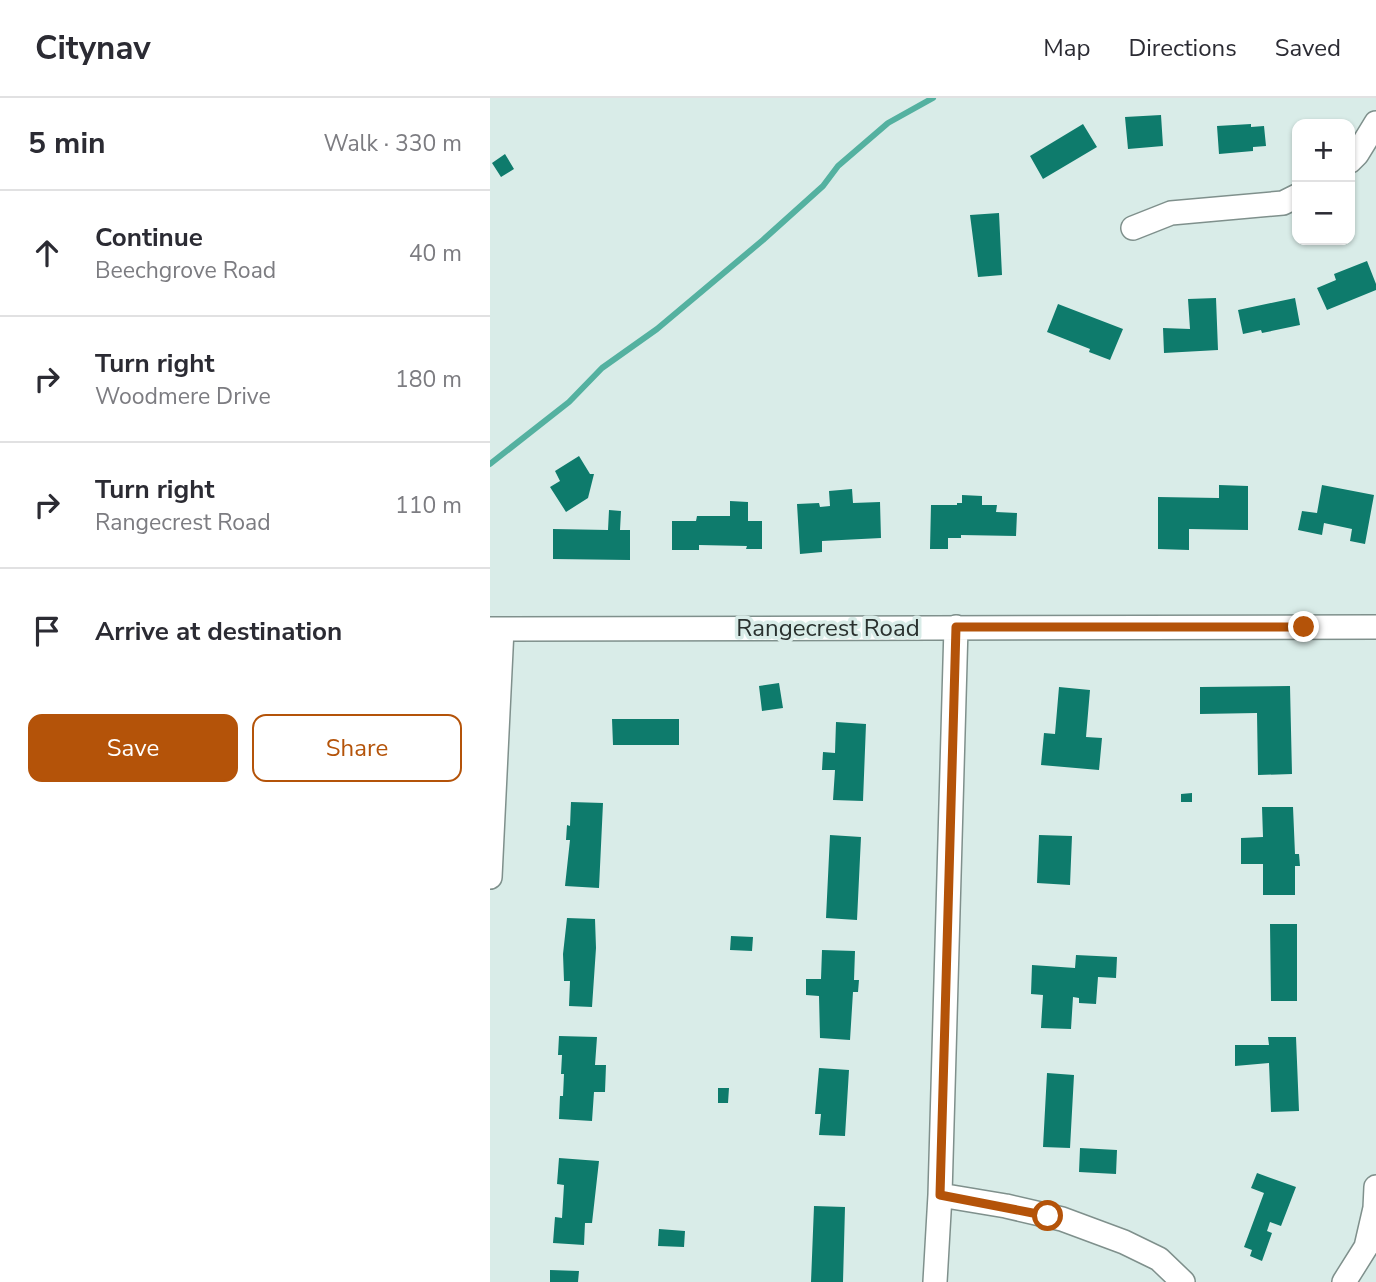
<!DOCTYPE html>
<meta charset="utf-8">
<style>
:root{--surface:#fff;--page:#f7f7f7;--text:#2b2b33;--muted:#7c7c81;--line:#e1e1e2;--accent:#b45309}
body{margin:0;font-family:"Nunito Sans",sans-serif;background:var(--page);color:var(--text)}
.controls{position:absolute;right:21px;top:21px;display:grid;overflow:hidden;border-radius:14px;box-shadow:0 2px 5px #0004}
.controls button{width:63px;height:63px;display:grid;place-items:center;padding:0;border:0;border-bottom:2px solid var(--line);background:var(--surface);color:var(--text);font:35px sans-serif}
.stop{position:absolute;width:21px;height:21px;margin:-16px;border:5px solid #b45309;border-radius:50%;background:#fff}
.stop.end{background:#b45309;border-color:#fff;box-shadow:0 2px 7px #0008}
.list{margin:0;padding:0;list-style:none}
h2{display:flex;justify-content:space-between;align-items:center;height:91px;margin:0;padding:0 28px;font-size:30px}
h2 small{font-size:23px;font-weight:400;color:var(--muted)}
.list li{display:grid;grid-template-columns:46px 1fr auto;gap:21px;align-items:center;box-sizing:border-box;height:126px;padding:0 28px;border-top:2px solid var(--line)}
.list b{display:block;font-size:26px;white-space:nowrap}
.list p{margin:0;font-size:23px;white-space:nowrap;color:var(--muted)}
.list em{font-size:23px;font-style:normal;color:var(--muted)}
.actions{display:flex;gap:14px;padding:21px 28px}
.actions a{flex:1;padding:16px 0;border:2px solid var(--accent);border-radius:14px;text-align:center;font-size:24px;color:var(--accent)}
.actions .main{background:var(--accent);color:#fff}
.icon{flex:none;width:38px;height:38px;fill:none;stroke:currentColor;stroke-width:2;stroke-linecap:round;stroke-linejoin:round}
.map{position:relative;flex:none;width:886px;height:1184px;overflow:hidden}
header{display:flex;align-items:center;gap:42px;box-sizing:border-box;height:98px;padding:0 35px;background:var(--surface);border-bottom:2px solid var(--line)}
header strong{font-size:33px}
nav{display:flex;gap:38px;margin-inline-start:auto;font-size:24px}
main{display:flex}
aside{flex:1;background:var(--surface)}
.map>svg:first-child{display:block}
</style>
<header>
<strong>Citynav</strong>
<nav><a>Map</a><a>Directions</a><a>Saved</a></nav>
</header>
<main>
<aside>
<h2>5 min<small>Walk · 330 m</small></h2>
<ul class="list">
<li><svg class="icon" aria-label="ahead" viewBox="0 0 24 24"><path d="M12 20V5M6 11l6-6 6 6"/></svg><div><b>Continue</b><p>Beechgrove Road</p></div><em>40 m</em></li>
<li><svg class="icon" aria-label="right" viewBox="0 0 24 24"><path d="M7 20v-9h11M14 6l5 5-5 5"/></svg><div><b>Turn right</b><p>Woodmere Drive</p></div><em>180 m</em></li>
<li><svg class="icon" aria-label="right" viewBox="0 0 24 24"><path d="M7 20v-9h11M14 6l5 5-5 5"/></svg><div><b>Turn right</b><p>Rangecrest Road</p></div><em>110 m</em></li>
<li><svg class="icon" aria-label="arrive" viewBox="0 0 24 24"><path d="M6 21V4h12l-3 4 3 4H6"/></svg><div><b>Arrive at destination</b></div></li>
</ul>
<div class="actions"><a class="main">Save</a><a>Share</a></div>
</aside>
<div class="map">
<svg width="886" height="1184" viewBox="0 0 886 1184">
<rect width="100%" height="100%" fill="#d9ece8"/>
<g fill="none" stroke-linecap="round" stroke-linejoin="round">
<path stroke="#54b1a0" stroke-width="6" d="M0,366l79,-62 33,-34 55,-39 106,-89 60,-54 15,-20 50,-43 45,-25"/>
</g>
<path fill="#0e7b6c" d="M671,17l2,31 -35,3 -3,-32z
M593,26l14,23 -54,32 -13,-23z
M761,26v3l13,-1 2,20 -13,1v4l-34,3 -2,-28z
M15,56l9,15 -13,8 -9,-14z
M509,115l3,62 -24,2 -8,-62z
M877,163l9,23v6l-49,20 -10,-22 19,-8 -2,-6z
M726,200l2,52 -54,3 -1,-25 27,1 -2,-30z
M805,200l5,27 -38,8 -1,-3 -18,4 -5,-24z
M568,206l65,25 -13,31 -21,-8 1,-3 -43,-17z
M89,358l11,18h4l-6,24 -22,14 -16,-25 10,-6 -5,-10z
M729,387l29,1v44l-59,-1v21l-31,-1v-52l61,1z
M832,387l52,10 -9,49 -15,-3 2,-12 -28,-6 -2,12 -24,-5 4,-19 15,2z
M362,391l1,14 27,-1 1,36 -59,3v11l-22,2 -3,-50 22,-1 1,4 10,-1 -1,-15z
M472,397l20,1v9h15l-1,7 21,1 -1,23 -55,-1v3h-13v11h-18l1,-44h26v-2h5z
M240,403l18,1v19h14v28h-16l1,-3 -48,-1v5h-27v-29h24l1,-5h33z
M119,412l12,1 -1,19h10v30l-77,-1v-30l55,1z
M289,585l4,25 -21,3 -3,-25z
M800,588l2,88 -34,1 -1,-62 -57,1v-27z
M569,589l31,3 -4,47 16,1 -3,32 -58,-5 3,-32 11,1z
M122,621h67v26h-66z
M346,624l30,2 -3,77 -30,-1 2,-30h-13l1,-18 12,1z
M702,695v9h-11v-8z
M81,704l32,1 -4,85 -34,-2 5,-46h-4l1,-15 3,1z
M772,709h31l2,47h4l1,12h-5v29h-32v-31h-22v-26l22,-1z
M340,737l31,2 -4,83 -31,-2z
M549,737l33,1 -2,49 -33,-2z
M77,820l28,1 1,29 -4,59 -23,-1 1,-25h-6l-1,-27z
M780,826h27v77h-26z
M241,838l22,1 -1,14 -22,-1z
M332,852l33,1 -1,29h5l-1,12h-5l-3,48 -30,-2 -1,-42 -13,-1v-16h15z
M586,857l41,2 -1,21 -18,-1 -2,27 -17,-1v-5l-6,-1 -2,32 -30,-1 2,-33 -12,-1 1,-29 43,3z
M69,938l38,1 -2,28h11l-1,27h-11l-2,29 -33,-2 1,-23h3l1,-22h-3l1,-19h-4z
M778,939h28l3,74 -28,1 -2,-49 -34,3v-21h34z
M329,970l30,2 -4,66 -26,-1 2,-21h-6z
M557,975l27,2 -4,73 -27,-1z
M228,990h11l-1,15h-10z
M590,1050l37,2 -1,24 -37,-2z
M69,1060l40,3 -7,62h-7l-1,22 -31,-2 2,-26 7,1 2,-33 -7,-1z
M767,1075l39,14 -15,39 -11,-4 -3,9 5,2 -10,28 -12,-5 2,-6 -8,-3 20,-54 -13,-5z
M324,1108l31,1 -2,75h-32z
M169,1131l26,2 -1,16 -26,-1z
M60,1172l29,1 -1,11h-28z"/>
<g fill="none" stroke-linecap="round" stroke-linejoin="round">
<g stroke="#7f908c" stroke-width="26">
<path id="street" d="M860,63l7,-7 19,-31
M643,130l38,-15 112,-10 14,-7
M0,531l886,-2
M0,779l12,-248
M450,1097l66,11 56,13 62,23 35,17 24,23
M445,1184l5,-87 16,-568
M854,1184l22,-35 9,-39 1,-21"/>
</g>
<use href="#street" stroke="#fff" stroke-width="23"/>
</g>
<g fill="none" stroke-linecap="round" stroke-linejoin="round">
<path stroke="#b45309" stroke-width="9" d="M558,1118l-108,-21 16,-568h348"/>
</g>
<g text-anchor="middle" dominant-baseline="central" stroke-width="7" stroke-linejoin="round" paint-order="stroke">
<g font-size="24" fill="#2a312f" stroke="#d9ece8">
<text x="338" y="530">Rangecrest Road</text>
</g>
</g>
</svg>
<div class="controls">
<button>+</button>
<button>−</button>
</div>
<div class="stop" style="left:558px;top:1118px"></div>
<div class="stop end" style="left:814px;top:529px"></div>
</div>
</main>
